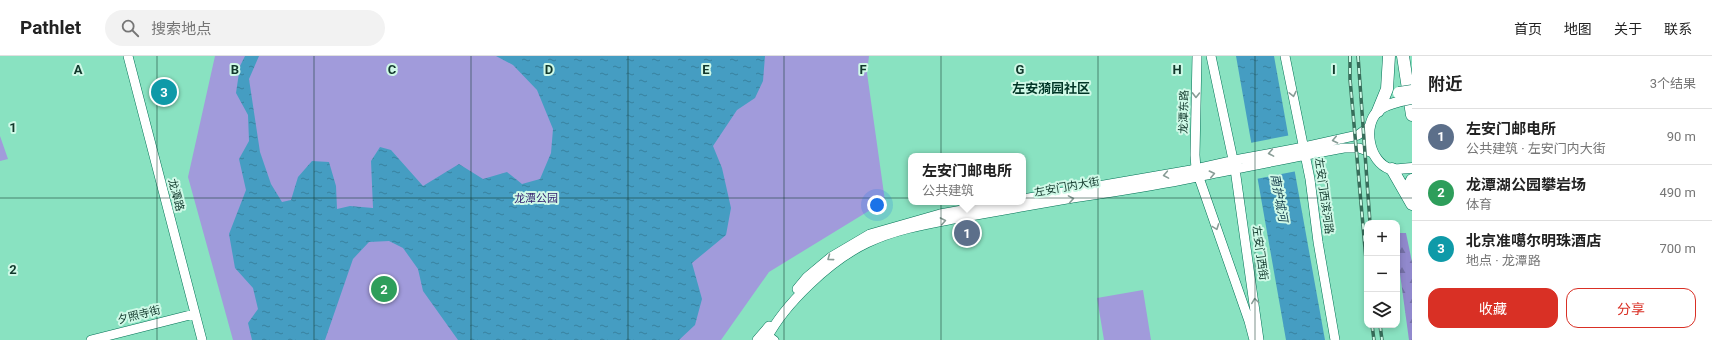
<!DOCTYPE html>
<html lang="zh">
<meta charset="utf-8">
<style>
:root{--surface:#fff;--page:#f2f2f2;--text:#222;--muted:#767676;--line:#e0e0e0;--accent:#d93025}
body{margin:0;font-family:Roboto,"Noto Sans SC",sans-serif;background:var(--page);color:var(--text)}
.controls{position:absolute;right:12px;bottom:12px;display:grid;overflow:hidden;border-radius:8px;box-shadow:0 2px 6px #0003}
.controls button{width:36px;height:36px;display:grid;place-items:center;padding:0;border:0;border-bottom:1px solid var(--line);background:var(--surface);color:var(--text);font:20px sans-serif}
.you{position:absolute;left:877px;top:149px;width:14px;height:14px;margin:-10px;border:3px solid #fff;border-radius:50%;background:#1a73e8;box-shadow:0 0 0 6px #1a73e833}
.badge{display:grid;place-items:center;width:26px;height:26px;border-radius:50%;background:var(--accent);color:#fff;font-size:13px;font-weight:700}
.pin{position:absolute;translate:-50% -50%;border:2px solid #fff;box-shadow:0 1px 4px #0006}
.popup{position:absolute;left:908px;top:97px;width:118px;height:52px;box-sizing:border-box;display:grid;place-content:center;border-radius:8px;background:var(--surface);filter:drop-shadow(0 1px 3px #0005);font-size:13px;white-space:nowrap;color:var(--muted)}
.popup b{font-size:15px;color:var(--text)}
.popup::after{content:'';position:absolute;left:50%;top:100%;margin-left:-8px;border:8px solid transparent;border-top-color:var(--surface)}
.list{margin:0;padding:0;list-style:none}
h2{display:flex;justify-content:space-between;align-items:center;height:52px;margin:0;padding:0 16px;font-size:17px}
h2 small{font-size:13px;font-weight:400;color:var(--muted)}
.list li{display:grid;grid-template-columns:26px 1fr auto;gap:12px;align-items:center;box-sizing:border-box;height:56px;padding:0 16px;border-top:1px solid var(--line)}
.list b{display:block;font-size:15px;white-space:nowrap}
.list p{margin:0;font-size:13px;white-space:nowrap;color:var(--muted)}
.list em{font-size:13px;font-style:normal;color:var(--muted)}
.actions{display:flex;gap:8px;padding:12px 16px}
.actions a{flex:1;padding:9px 0;border:1px solid var(--accent);border-radius:12px;text-align:center;font-size:14px;color:var(--accent)}
.actions .main{background:var(--accent);color:#fff}
.icon{flex:none;width:22px;height:22px;fill:none;stroke:currentColor;stroke-width:2;stroke-linecap:round;stroke-linejoin:round}
.map{position:relative;flex:none;width:1412px;height:284px;overflow:hidden}
header{display:flex;align-items:center;gap:24px;box-sizing:border-box;height:56px;padding:0 20px;background:var(--surface);border-bottom:1px solid var(--line)}
header strong{font-size:19px}
nav{display:flex;gap:22px;margin-inline-start:auto;font-size:14px}
.search{width:280px;height:36px;background:var(--page);display:flex;align-items:center;gap:10px;box-sizing:border-box;padding:0 14px;border-radius:22px;color:var(--muted);font-size:15px}
main{display:flex}
aside{flex:1;background:var(--surface)}
.map>svg:first-child{display:block}
</style>
<header>
<strong>Pathlet</strong>
<div class="search"><svg class="icon" aria-label="search" viewBox="0 0 24 24"><circle cx="10" cy="10" r="6"/><path d="M15 15l6 6"/></svg>搜索地点</div>
<nav><a>首页</a><a>地图</a><a>关于</a><a>联系</a></nav>
</header>
<main>
<div class="map">
<svg width="1412" height="284" viewBox="0 0 1412 284">
<defs>
<pattern id="forest-firs" width="22" height="20" patternUnits="userSpaceOnUse"><rect width="22" height="20" fill="#9189cd"/><path d="M5 1l3.5 6h-7zM16 11l3.5 6h-7z" fill="#7571a7"/></pattern>
<pattern id="water-ripples" width="26" height="14" patternUnits="userSpaceOnUse"><rect width="26" height="14" fill="#459dc2"/><path d="M2 4q2-2 4 0t4 0M15 11q2-2 4 0t4 0" fill="none" stroke="#38819e"/></pattern>
</defs>
<rect width="100%" height="100%" fill="#89e2c1"/>
<path fill="url(#forest-firs)" d="M1397,177h9l6,29v78h-3l-12,-88z"/>
<path fill="#a19bdb" d="M215,0h654l-2,17 18,128 -116,71 -48,68h-488l-45,-163z
M0,80l8,23 -8,2z
M1143,234l8,50h-47l-7,-42z"/>
<path fill="url(#water-ripples)" d="M245,0h14l-10,23 11,73 11,32 11,18 9,-2 7,-23 14,-16 17,1 7,24 1,23 13,-3 23,2 -2,-47 9,-14 11,3 32,36 36,-22 24,15 24,-7 15,12 18,-5 11,-26 2,-24 -16,-39 -24,-25 -17,-9h269l-2,25 -8,17 -18,12 -24,36 9,22 9,40 -5,27 -34,28 10,36 -7,26 -16,15h-221l-35,-49 -5,-22 -15,-21 -14,-7 -20,1 -16,17 -28,81h-73l-4,-17 10,-14 -5,-21 -18,-20 -6,-34 17,-44 -7,-31 10,-18 -1,-26 -12,-22 4,-27z
M1236,0h38l51,284h-39z"/>
<path fill="#89e2c1" d="M1291,79l6,36 -41,8 -6,-36z"/>
<g fill="none" stroke-linecap="round" stroke-linejoin="round">
<g stroke="#007155" stroke-width="8">
<path id="minor" d="M766,277l9,7"/>
</g>
<g stroke="#007155" stroke-width="10">
<path id="tertiary" d="M128,0l74,284
M1197,0l-2,99 1,14 53,152 5,19
M1211,0l24,113 24,171
M1285,0l25,123 8,63 17,98
M1023,143l168,-29 49,-11 64,-12 54,-12 12,-9
M797,233l10,-12 24,-20 39,-23 70,-20 67,-12
M91,284l103,-26
M757,284l12,-14
M766,284c18,-36 65,-80 101,-97 29,-14 61,-19 92,-25 34,-6 68,-12 102,-18 44,-7 88,-13 131,-22 51,-10 101,-21 152,-30h15l14,5"/>
</g>
<g stroke="#007155" stroke-width="11">
<path id="secondary" d="M1401,45c-8,2 -17,4 -23,10 -16,15 -9,51 12,58 7,1 15,-1 22,-1"/>
</g>
<g stroke="#007155" stroke-width="13">
<path id="trunk" d="M1403,0l9,59
M1378,55l9,-22 2,-33
M1392,113l20,35
M1412,124c-4,6 -1,13 0,19"/>
</g>
<use href="#minor" stroke="#fff" stroke-width="7"/>
<use href="#tertiary" stroke="#fff" stroke-width="9"/>
<use href="#secondary" stroke="#fff" stroke-width="10"/>
<use href="#trunk" stroke="#fff" stroke-width="12"/>
<g stroke="#376d5a" stroke-width="3.5">
<path id="rail" d="M1350,0v23l17,192
M1358,0l12,167
M1372,269l2,15
M1380,269l2,15"/>
</g>
<use href="#rail" stroke="#cff9e7" stroke-width="2" stroke-dasharray="6" stroke-linecap="butt"/>
<g stroke="#007155" stroke-width="11" stroke-linecap="butt">
<path id="secondary-bridge" d="M1401,45l11,-2"/>
</g>
<g stroke="#007155" stroke-width="13" stroke-linecap="butt">
<path id="trunk-bridge" d="M1399,37l13,-2"/>
</g>
<use href="#secondary-bridge" stroke="#fff" stroke-width="10"/>
<use href="#trunk-bridge" stroke="#fff" stroke-width="12"/>
</g>
<defs><path id="oneway-chevron" d="M-2-3.5L2.5 0L-2 3.5" fill="none" stroke-width="1.6" stroke-linecap="round" stroke-linejoin="round"/></defs>
<g stroke="#889c96">
<use href="#oneway-chevron" transform="translate(1293 38) rotate(78)"/>
<use href="#oneway-chevron" transform="translate(1196 39) rotate(91)"/>
<use href="#oneway-chevron" transform="translate(1335 84) rotate(168)"/>
<use href="#oneway-chevron" transform="translate(1271 97) rotate(170)"/>
<use href="#oneway-chevron" transform="translate(1212 118) rotate(-12)"/>
<use href="#oneway-chevron" transform="translate(1166 119) rotate(170)"/>
<use href="#oneway-chevron" transform="translate(1071 143) rotate(-10)"/>
<use href="#oneway-chevron" transform="translate(943 165) rotate(-11)"/>
<use href="#oneway-chevron" transform="translate(1216 171) rotate(70)"/>
<use href="#oneway-chevron" transform="translate(830 202) rotate(143)"/>
<use href="#oneway-chevron" transform="translate(1255 245) rotate(-98)"/>
</g>
<path fill="none" stroke="#12382c" stroke-width="1" stroke-opacity="0.55" d="M157,0v284M314,0v284M471,0v284M628,0v284M784,0v284M941,0v284M1098,0v284M1255,0v284M0,142h1412"/>
<g text-anchor="middle" dominant-baseline="central" stroke-width="4" stroke-linejoin="round" paint-order="stroke">
<g font-size="11" fill="#12382c" stroke="#cff9e7">
<text transform="translate(1184 56) rotate(-89)">龙潭东路</text>
<text transform="translate(1067 131) rotate(-10)">左安门内大街</text>
<text transform="translate(176 139) rotate(75)">龙潭路</text>
<text transform="translate(1324 140) rotate(82)">左安门西滨河路</text>
<text transform="translate(1260 197) rotate(82)">左安门西街</text>
<text transform="translate(139 259) rotate(-14)">夕照寺街</text>
</g>
<g font-size="11" fill="#342070" stroke="#cff9e7">
<text x="536" y="142">龙潭公园</text>
</g>
<g font-size="12" font-style="italic" fill="#133b4b" stroke="#cff9e7">
<text transform="translate(1279 142) rotate(80)">南护城河</text>
</g>
<g font-size="13" font-weight="bold" fill="#003526" stroke="#cff9e7">
<text x="1051" y="32">左安漪园社区</text>
</g>
</g>
<g font-size="13" text-anchor="middle" font-weight="bold" fill="#12382c" stroke="#cff9e7" stroke-width="4" stroke-linejoin="round" paint-order="stroke">
<text x="78" y="18">A</text>
<text x="235" y="18">B</text>
<text x="392" y="18">C</text>
<text x="549" y="18">D</text>
<text x="706" y="18">E</text>
<text x="863" y="18">F</text>
<text x="1020" y="18">G</text>
<text x="1177" y="18">H</text>
<text x="1334" y="18">I</text>
<text x="13" y="76">1</text>
<text x="13" y="218">2</text>
</g>
</svg>
<div class="controls">
<button>+</button>
<button>−</button>
<button><svg class="icon" aria-label="layers" viewBox="0 0 24 24"><path d="M12 4l9 5-9 5-9-5zM3 14l9 5 9-5"/></svg></button>
</div>
<div class="you"></div>
<div class="pin badge" style="left:967px;top:177px;background:#5c6f8a">1</div>
<div class="popup"><b>左安门邮电所</b>公共建筑</div>
<div class="pin badge" style="left:384px;top:233px;background:#2e9e5b">2</div>
<div class="pin badge" style="left:164px;top:36px;background:#0f9aa8">3</div>
</div>
<aside>
<h2>附近<small>3个结果</small></h2>
<ul class="list">
<li><span class="badge" style="background:#5c6f8a">1</span><div><b>左安门邮电所</b><p>公共建筑 · 左安门内大街</p></div><em>90 m</em></li>
<li><span class="badge" style="background:#2e9e5b">2</span><div><b>龙潭湖公园攀岩场</b><p>体育</p></div><em>490 m</em></li>
<li><span class="badge" style="background:#0f9aa8">3</span><div><b>北京准噶尔明珠酒店</b><p>地点 · 龙潭路</p></div><em>700 m</em></li>
</ul>
<div class="actions"><a class="main">收藏</a><a>分享</a></div>
</aside>
</main>
